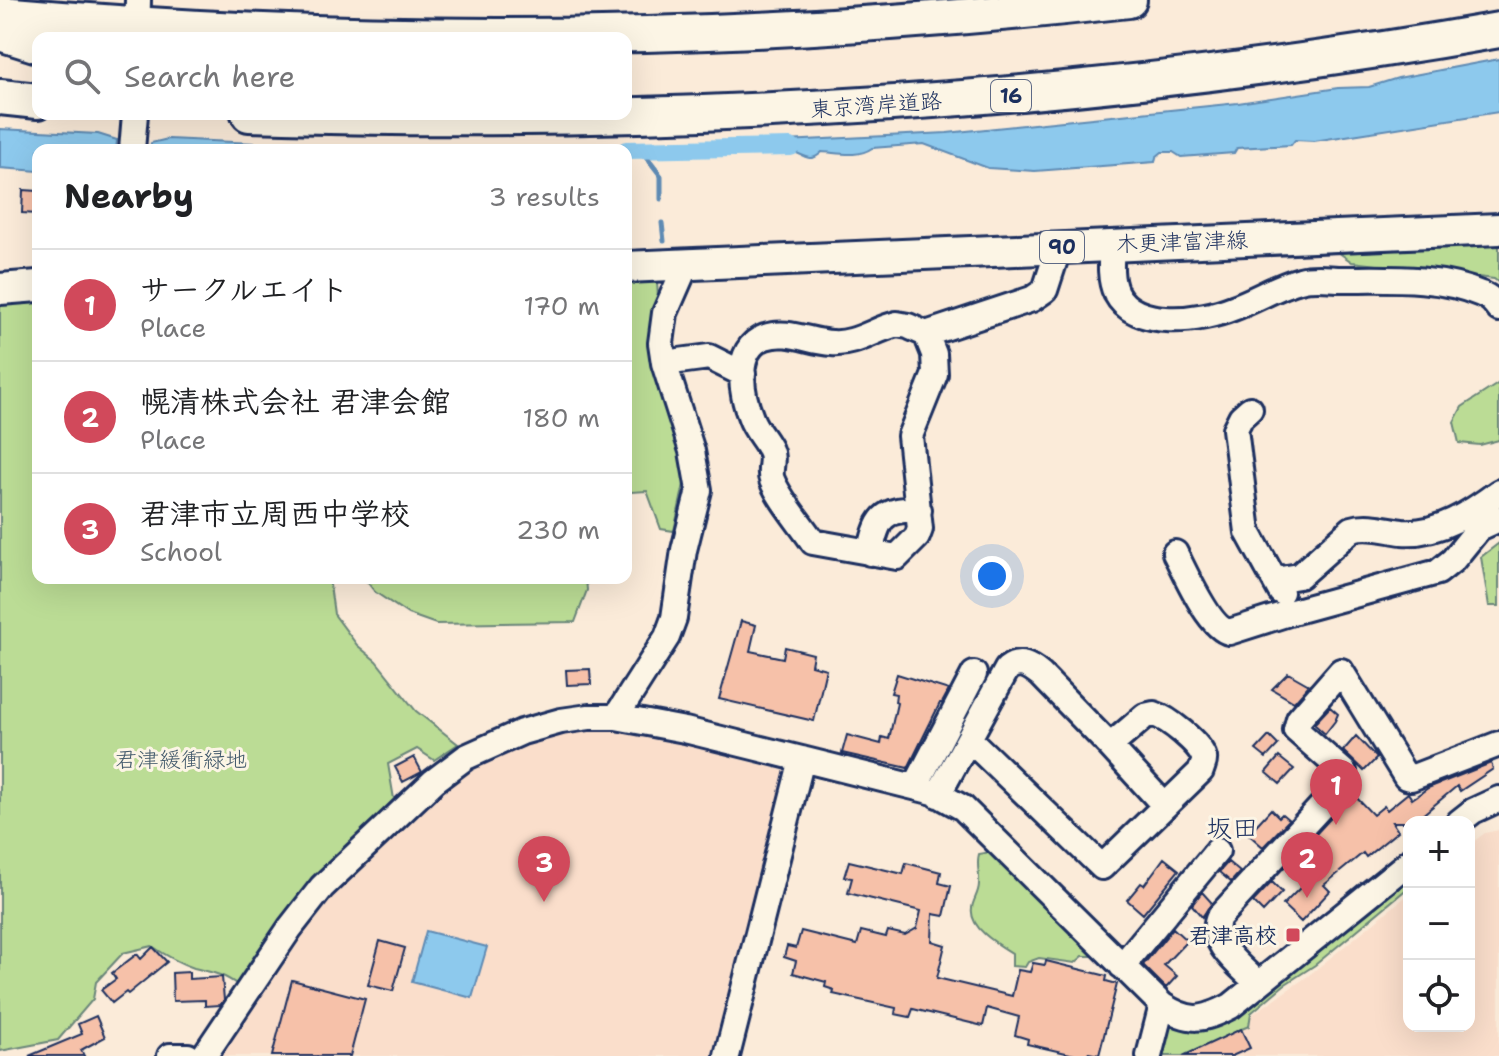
<!DOCTYPE html>
<meta charset="utf-8">
<style>
:root{--surface:#fff;--page:#f6f6f6;--text:#202124;--muted:#757577;--line:#e0e0e0;--accent:#d1495b}
body{margin:0;font-family:"Shantell Sans","Klee One",sans-serif;background:var(--page);color:var(--text)}
.controls{position:absolute;right:24px;bottom:24px;display:grid;overflow:hidden;border-radius:16px;box-shadow:0 8px 32px #0002}
.controls button{width:72px;height:72px;display:grid;place-items:center;padding:0;border:0;border-bottom:2px solid var(--line);background:var(--surface);color:var(--text);font:40px sans-serif}
.you{position:absolute;left:992px;top:576px;width:28px;height:28px;margin:-20px;border:6px solid #fff;border-radius:50%;background:#1a73e8;box-shadow:0 0 0 12px #1a73e833}
.badge{display:grid;place-items:center;width:52px;height:52px;border-radius:50%;background:var(--accent);color:#fff;font-size:26px;font-weight:700}
.pin{position:absolute;translate:-50% -66px;filter:drop-shadow(0 2px 4px #0008)}
.pin::after{content:'';position:absolute;top:42px;width:28px;height:24px;background:inherit;clip-path:polygon(0 0,100% 0,50% 100%)}
.list{margin:0;padding:0;list-style:none}
h2{display:flex;justify-content:space-between;align-items:center;height:104px;margin:0;padding:0 32px;font-size:34px}
h2 small{font-size:26px;font-weight:400;color:var(--muted)}
.list li{display:grid;grid-template-columns:52px 1fr auto;gap:24px;align-items:center;box-sizing:border-box;height:112px;padding:0 32px;border-top:2px solid var(--line)}
.list b{display:block;font-size:30px;white-space:nowrap}
.list p{margin:0;font-size:26px;white-space:nowrap;color:var(--muted)}
.list em{font-size:26px;font-style:normal;color:var(--muted)}
.icon{flex:none;width:44px;height:44px;fill:none;stroke:currentColor;stroke-width:2;stroke-linecap:round;stroke-linejoin:round}
.map{position:relative;flex:none;width:1499px;height:1056px;overflow:hidden}
.search{position:absolute;background:var(--surface);box-shadow:0 8px 32px #0002;left:32px;top:32px;width:600px;height:88px;display:flex;align-items:center;gap:20px;box-sizing:border-box;padding:0 28px;border-radius:16px;color:var(--muted);font-size:30px}
.panel{position:absolute;background:var(--surface);box-shadow:0 8px 32px #0002;left:32px;top:144px;width:600px;height:440px;border-radius:16px}
.map>svg:first-child{display:block}
</style>
<div class="map">
<svg width="1499" height="1056" viewBox="0 0 1499 1056">
<rect width="100%" height="100%" fill="#fbebd9"/>
<filter id="ink" filterUnits="userSpaceOnUse"><feTurbulence type="fractalNoise" baseFrequency=".0125" numOctaves="2"/><feDisplacementMap in="SourceGraphic" scale="16" xChannelSelector="R" yChannelSelector="G"/><feConvolveMatrix kernelMatrix="1 2 1 2 8 2 1 2 1" color-interpolation-filters="sRGB"/></filter>
<g filter="url(#ink)">
<path fill="#fadecb" d="M605,727l45,8 139,37 -69,284h-500l9,-17 48,-65 41,-61 39,-44 78,-73 59,-41 54,-20z
M1499,830v226h-324l78,-42 55,-38 101,-82v132h60v-181l16,-12z"/>
<path fill="#bbdc95" stroke="#6b867a" stroke-width="2" d="M1499,239v44l-5,-4 -142,-17 -21,-15z
M626,274h24l7,8 1,16 -9,35 8,39 30,98 -13,61 -13,-2 -14,-38 -16,1 -5,-10z
M38,299v279h291l5,36 23,31 19,16 40,50 42,33 -24,16 -17,-11 -29,15 6,35 -63,65 -93,121c-17,-12 -25,-12 -44,-17 -15,-5 -29,-13 -42,-22l-29,7 -27,29 -3,17 -35,41 -58,11v-750z
M1499,383v57l-19,5 -21,-2 -5,-21 8,-15z
M1499,543v63h-10l-8,-49z
M364,578h222l1,12 -12,32 -139,2 -28,-10 -33,-22z
M990,852l107,104h-14l-8,7 -36,-5 -11,4 -3,5 -13,-1v-13c-15,-9 -43,-25 -40,-45 1,-8 7,-15 7,-24 1,-11 -3,-19 0,-30z
M1409,872v15l-94,78 -31,20 -33,28 -2,13c-16,6 -33,15 -42,30h-48l7,-34 115,-50 15,-3 9,-13z"/>
<path fill="#8dc9ed" stroke="#5f8bb4" stroke-width="2" d="M1499,59v53l-185,29 -19,-1 -4,5 -54,3 -3,5 -53,4 -8,-5h-11l-6,5 -1,5 -120,9 -47,-3 -64,-24 -52,4c-14,10 -33,5 -50,4 -12,12 -16,3 -29,0 -8,-1 -19,1 -27,1l-1,-11 182,-9 291,-30 100,-15 31,-1 29,-9z
M0,129l98,5 19,6 -1,10h-78v21l-38,-3z
M168,139l231,11h-249l1,-7z
M426,931l61,16 -15,51 -60,-16z"/>
<g fill="none" stroke-linecap="round" stroke-linejoin="round">
<path stroke="#5f8bb4" stroke-width="5" d="M641,150l20,26v23
M662,223l2,18"/>
<path stroke="#8dc9ed" stroke-width="18" d="M626,150l165,-3"/>
</g>
<path fill="#f6c1a9" stroke="#1b2f5e" stroke-width="2" d="M23,190l15,1v23l-16,-1z
M741,621l15,4 -6,26 33,7 2,-11 28,7 -2,11 15,4 -12,52 -95,-22z
M590,669l1,15 -24,1 -1,-15z
M1288,673l21,12 -15,17 -22,-13z
M897,674l52,16 -7,13h-2l-32,65 -66,-15 5,-18 34,9 1,-7 7,2 8,-36 -2,-1 1,-8 -5,-1z
M1330,707l8,7 -3,7 -10,13 -11,-10z
M1269,736l9,9 -12,13 -10,-8z
M1356,736l21,22 -13,13 -21,-20z
M414,757l8,15 -19,10 -8,-15z
M1279,757l15,12 -14,15 -14,-12z
M1491,763l2,6 -33,22 -3,-5 -43,36h-22l6,9 -32,26 -3,-4 -39,32 6,6 -29,31 -18,-17 25,-25 -18,-18 63,-68 20,21 11,-9 3,4 21,-17 4,6 16,-11z
M1271,809l8,8 3,-3 7,6 -26,27 -15,-13z
M1164,858l15,12 -36,44 -16,-14 14,-17 3,2z
M849,861l54,13 3,-11 35,9 -2,11 12,3 -7,30 -11,-2 -1,27 13,4 -8,33 75,18 6,-26 12,2 3,-9 12,2 1,-4 61,15 -1,5 11,3 -18,71 -11,-2 -1,3h-8l-52,-12 1,-5 -13,-4 4,-18 -32,-9 -4,18 -70,-17 -3,8 -15,-3 1,-6 -63,-14 1,-4 -9,-3 1,-5 -33,-9 3,-12 -12,-4 3,-11 9,2 5,-17 56,14 4,-14 25,6 2,-6 17,4 12,-7 4,-17 -73,-18 4,-15 -8,-1z
M1228,862l12,10 -9,10 -12,-10z
M1272,882l10,10 -19,20 -10,-10z
M1202,892l10,11 -10,14 -10,-12z
M1173,928l14,13 -23,24 13,11 -11,12 -23,-23z
M380,941l25,7 -12,43 -25,-6z
M153,947l14,15 -39,32 -2,-2 -14,11 -11,-13 15,-11 -4,-6 25,-19 4,5z
M189,972v7l33,-2 2,23 -4,5 -15,1v-6l-32,1 -1,-28z
M292,980l73,19 -15,57h-78z
M96,1016l9,21 -24,13 3,6h-55l53,-22 -4,-10z
M1241,1029l9,19 -18,8h-49z"/>
<g fill="none" stroke-linecap="round" stroke-linejoin="round">
<g stroke="#1b2f5e" stroke-width="30">
<path id="minor" d="M137,38l1,-38
M132,150l3,-36
M1112,245c-1,15 -3,34 4,48 19,37 85,28 117,15 23,-8 44,-22 67,-28 14,-4 29,-1 43,-1 45,0 96,-3 138,15 9,3 13,8 18,15
M897,324l11,2 18,8 8,20 1,20 -25,62 10,93 -3,8 -20,20 -84,-15c-12,-18 -33,-42 -41,-62 -4,-10 3,-20 -2,-30 -5,-11 -15,-20 -19,-32 -10,-24 -18,-70 14,-81 23,-8 44,5 67,6 23,2 43,-14 65,-19z
M926,334l106,-35 13,-9 14,-43
M664,363l45,-6 34,17
M1250,409l-9,8 -6,12 13,103 33,60
M870,553c8,-34 11,-45 49,-43
M1175,553c10,19 34,75 54,79l63,-20 146,-40 15,-12 26,-32 20,-9
M1275,580l24,-4 53,-47c16,-5 35,1 50,3 36,3 70,-20 97,-40
M616,717l51,-80 7,-19 10,-68 15,-60 -7,-39 -28,-88 -3,-20 4,-30 21,-48
M1110,746l54,59
M915,787l59,-113
M938,795l69,-126c13,-10 23,-3 34,6l69,71 35,-30 9,-2c13,4 46,29 50,44 1,5 -2,8 -3,13l-99,96 -133,-128
M1459,822l14,-11 26,-12
M1122,966l95,-115
M1258,984c-16,-17 -51,-41 -39,-67l124,-134 1,-11 -48,-42 3,-11 42,-48 65,106 5,1 88,-34
M170,1056h18
M204,1056l86,-128 32,-41 112,-106 32,-24 56,-25 39,-11 28,-4h27l69,13 249,62 29,16 199,197c28,18 40,16 69,1l178,-144
M727,1056l75,-297
M1149,1056l13,-51"/>
</g>
<g stroke="#1b2f5e" stroke-width="36">
<path id="major" d="M626,267l873,-38
M0,289l38,-3"/>
</g>
<g stroke="#1b2f5e" stroke-width="40">
<path id="highway" d="M0,14c375,33 754,29 1129,-14
M0,33l38,12
M0,97l38,4
M249,114c419,13 837,-11 1250,-84"/>
</g>
<use href="#minor" stroke="#fcf5e5" stroke-width="24"/>
<use href="#major" stroke="#fcf5e5" stroke-width="30"/>
<use href="#highway" stroke="#fcf5e5" stroke-width="34"/>
</g>
</g>
<rect fill="#d1495b" stroke="#fcf5e5" stroke-width="3" x="1285" y="927" width="16" height="16" rx="4"/>
<g text-anchor="middle" dominant-baseline="central" stroke-width="6" stroke-linejoin="round" paint-order="stroke">
<g fill="#fcf5e5" stroke="#5e6a86" stroke-width="2">
<rect x="991" y="80" width="40" height="32" rx="6"/>
<rect x="1040" y="231" width="44" height="32" rx="6"/>
</g>
<g font-size="20" font-weight="bold" fill="#1b2f5e">
<text x="1011" y="96">16</text>
<text x="1062" y="247">90</text>
</g>
<g font-size="22" fill="#1b2f5e" stroke="#fcf5e5">
<text transform="translate(876 105) rotate(-4)">東京湾岸道路</text>
<text transform="translate(1182 242) rotate(-2)">木更津富津線</text>
</g>
<g font-size="22" fill="#435a6c" stroke="#fcf5e5">
<text x="181" y="759">君津緩衝緑地</text>
</g>
<g font-size="22" font-weight="bold" fill="#1b2f5e" stroke="#fcf5e5" text-anchor="end">
<text x="1277" y="935">君津高校</text>
</g>
<g font-size="26" fill="#1b2f5e" stroke="#fcf5e5">
<text x="1232" y="827">坂田</text>
</g>
</g>
</svg>
<div class="controls">
<button>+</button>
<button>−</button>
<button><svg class="icon" aria-label="locate" viewBox="0 0 24 24"><circle cx="12" cy="12" r="6"/><path d="M12 2v4M12 18v4M2 12h4M18 12h4"/></svg></button>
</div>
<div class="you"></div>
<div class="pin badge" style="left:1336px;top:825px">1</div>
<div class="pin badge" style="left:1307px;top:898px">2</div>
<div class="pin badge" style="left:544px;top:902px">3</div>
<div class="search"><svg class="icon" aria-label="search" viewBox="0 0 24 24"><circle cx="10" cy="10" r="6"/><path d="M15 15l6 6"/></svg>Search here</div>
<section class="panel">
<h2>Nearby<small>3 results</small></h2>
<ul class="list">
<li><span class="badge">1</span><div><b>サークルエイト</b><p>Place</p></div><em>170 m</em></li>
<li><span class="badge">2</span><div><b>幌清株式会社 君津会館</b><p>Place</p></div><em>180 m</em></li>
<li><span class="badge">3</span><div><b>君津市立周西中学校</b><p>School</p></div><em>230 m</em></li>
</ul>
</section>
</div>
